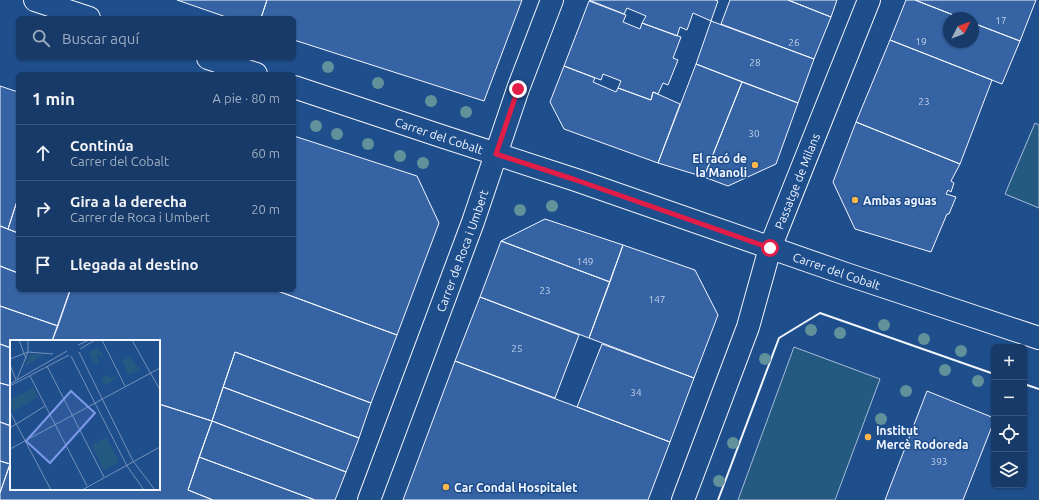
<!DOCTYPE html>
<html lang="es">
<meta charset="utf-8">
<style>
:root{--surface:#173a69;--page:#244571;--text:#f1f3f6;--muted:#9eadc0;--line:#36547d}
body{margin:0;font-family:Ubuntu,sans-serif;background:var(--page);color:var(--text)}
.controls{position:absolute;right:12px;bottom:12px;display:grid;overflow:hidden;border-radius:6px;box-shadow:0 1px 3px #0004}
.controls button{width:36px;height:36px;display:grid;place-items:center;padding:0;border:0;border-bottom:1px solid var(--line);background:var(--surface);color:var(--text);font:20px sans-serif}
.compass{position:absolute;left:943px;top:12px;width:36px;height:36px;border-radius:50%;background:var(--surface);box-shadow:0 1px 3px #0004;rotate:48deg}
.stop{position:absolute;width:12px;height:12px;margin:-9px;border:3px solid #e11d48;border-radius:50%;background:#fff}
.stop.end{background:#e11d48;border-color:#fff;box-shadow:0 1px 4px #0008}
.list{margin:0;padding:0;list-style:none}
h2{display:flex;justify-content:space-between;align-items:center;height:52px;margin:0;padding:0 16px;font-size:17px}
h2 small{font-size:13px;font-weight:400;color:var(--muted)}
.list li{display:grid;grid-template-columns:26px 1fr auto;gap:12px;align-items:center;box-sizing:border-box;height:56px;padding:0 16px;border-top:1px solid var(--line)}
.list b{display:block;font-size:15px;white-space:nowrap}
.list p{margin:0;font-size:13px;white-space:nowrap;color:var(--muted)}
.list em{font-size:13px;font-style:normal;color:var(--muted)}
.icon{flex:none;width:22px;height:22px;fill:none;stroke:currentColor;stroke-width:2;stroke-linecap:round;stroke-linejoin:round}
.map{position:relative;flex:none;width:1039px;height:500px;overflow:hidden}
.search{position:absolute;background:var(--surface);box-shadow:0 1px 3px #0004;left:16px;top:16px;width:280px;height:44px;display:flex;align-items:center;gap:10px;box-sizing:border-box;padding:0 14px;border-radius:6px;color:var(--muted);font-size:15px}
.panel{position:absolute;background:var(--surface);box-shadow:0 1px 3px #0004;left:16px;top:72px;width:280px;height:220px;border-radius:6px}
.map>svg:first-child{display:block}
</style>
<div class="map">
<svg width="1039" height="500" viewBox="0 0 1039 500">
<rect width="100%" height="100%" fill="#1f4e8c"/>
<path fill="#245a82" stroke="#a8bbd7" d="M1035,123l4,2v83l-34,-14z
M794,347l86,32 -45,121h-97z"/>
<path fill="#3563a3" stroke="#f2f6ff" d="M177,0h90l-6,18h-32z
M267,0h255l-38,101 -190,-61v-22h-33z
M589,0h126l3,1 -7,20 -18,-8 -6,17 -7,-3 -3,9 -35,-13 4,-7 -19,-8 -3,6z
M730,0h58l43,17 -17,42 -93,-35z
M788,0h49l-6,17z
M906,0h9l46,18h-12v24h24v-19l47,18 -18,43 -112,-44z
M915,0h121l-16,41 -47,-18v-5h-12z
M589,1l37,14 -3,7 17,7 2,-6 39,14 -8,21 5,2 -10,25 -5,-2 -5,11 -5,-2 -2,8 -33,-12 3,-7 -18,-7 -2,6 -37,-14z
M711,21l103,38 -16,44 -102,-39z
M890,40l102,40 -32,84 -104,-42z
M696,64l46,18 -38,95 -46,-14z
M564,66l31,12 -2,4 23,10 2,-4 33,12 2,-8 27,12 -22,59 -94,-34 -14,-27z
M742,82l56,21 -22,61 -48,22 -24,-9z
M0,86l18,6v106l-10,31 -8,-3z
M856,122l104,42 -9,17 3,2 -3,9 -3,-2 -2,4 10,3 -7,17h-2l-16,38 -76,-23 -22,-47z
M294,136l123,40 22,47 -42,112 -122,-45h19z
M18,198v35l-10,-4z
M545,219l78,26 -13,37 -109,-41z
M0,226l18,7v40l-18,-7z
M501,241l109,41 -21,56 -109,-41z
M623,245l72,25 23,45 -24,63 -105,-40z
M0,266l18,7v17l52,1 -12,35 -58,-20z
M70,290h205l122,45 -26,68 -136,-51 -23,69 -53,-17v-63h-107z
M480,297l99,38 -24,63 -100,-37z
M0,306l58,20 -6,15h-41v7l-11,-4z
M0,344l11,4v38l-11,-3z
M602,344l92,34 -24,64 -93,-35z
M235,352l136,51 -12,35 -136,-51z
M455,361l215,81 -22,58h-245z
M0,383l11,3v40l-11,-4z
M223,387l136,51 -13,34 -134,-51z
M927,391l67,27v3l-31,79h-78z
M159,404l53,17 -24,69 25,10h-213v-7l11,-32v28h148z
M212,421l134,51 -11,28h-20l-116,-43z
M0,422l11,4v35l-1,3 -10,-3z
M199,457l116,43h-102l-25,-10z
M0,461l10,3 -10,29z"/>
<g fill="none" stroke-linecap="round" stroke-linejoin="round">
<g stroke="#f2f6ff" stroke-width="24">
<g id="minor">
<path d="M35,0l54,18"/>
<path d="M208,58l48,16"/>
<path id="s1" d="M294,87l147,49 135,44 270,94 193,64"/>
<path id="s2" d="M369,500l104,-278 45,-133 34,-89"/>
<path id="s3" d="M683,500l65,-173 22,-79 99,-248"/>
</g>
</g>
<use href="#minor" stroke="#1f4e8c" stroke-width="22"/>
<path stroke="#f2f6ff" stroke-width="2" d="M1024,384l15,5
M718,500l61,-162 41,-25 174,61"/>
</g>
<g fill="#61919a">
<circle cx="328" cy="67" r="6"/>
<circle cx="378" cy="83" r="6"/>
<circle cx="431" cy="101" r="6"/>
<circle cx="466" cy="112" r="6"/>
<circle cx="316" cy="126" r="6"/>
<circle cx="337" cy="134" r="6"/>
<circle cx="368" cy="144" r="6"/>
<circle cx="400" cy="156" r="6"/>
<circle cx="423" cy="163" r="6"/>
<circle cx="552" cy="206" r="6"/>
<circle cx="520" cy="210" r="6"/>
<circle cx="884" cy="325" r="6"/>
<circle cx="811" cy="330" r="6"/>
<circle cx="840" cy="333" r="6"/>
<circle cx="924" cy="339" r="6"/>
<circle cx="961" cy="351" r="6"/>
<circle cx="765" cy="359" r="6"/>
<circle cx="945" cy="370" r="6"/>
<circle cx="978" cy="381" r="6"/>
<circle cx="906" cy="391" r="6"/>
<circle cx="881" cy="419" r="6"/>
<circle cx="733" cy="443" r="6"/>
<circle cx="719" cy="481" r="6"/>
</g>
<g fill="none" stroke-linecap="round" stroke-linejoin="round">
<path stroke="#e11d48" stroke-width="5" d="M518,89l-22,65 80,26 194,68"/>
</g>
<g fill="#ffb74d" stroke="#1f4e8c" stroke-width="1.5">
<circle cx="755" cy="165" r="4"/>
<circle cx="855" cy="200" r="4"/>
<circle cx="868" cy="437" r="4"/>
<circle cx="446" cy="487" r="4"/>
</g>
<g text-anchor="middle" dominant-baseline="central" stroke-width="3" stroke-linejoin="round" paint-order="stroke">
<g font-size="10" fill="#c3d1e8">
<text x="1001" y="20">17</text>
<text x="921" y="41">19</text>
<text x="794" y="42">26</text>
<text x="755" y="62">28</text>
<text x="924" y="101">23</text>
<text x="754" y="133">30</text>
<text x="585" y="261">149</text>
<text x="545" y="290">23</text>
<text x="657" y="299">147</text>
<text x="517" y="348">25</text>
<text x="636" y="392">34</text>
<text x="939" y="461">393</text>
</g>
<g font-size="12" fill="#f2f6ff" stroke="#1f4e8c">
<text stroke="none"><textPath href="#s1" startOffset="153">Carrer del Cobalt</textPath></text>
<text stroke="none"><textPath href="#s3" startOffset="339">Passatge de Milans</textPath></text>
<text stroke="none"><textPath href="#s2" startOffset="266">Carrer de Roca i Umbert</textPath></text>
<text stroke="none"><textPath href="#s1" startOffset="573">Carrer del Cobalt</textPath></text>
</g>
<g font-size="12" font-weight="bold" fill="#f2f6ff" stroke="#1f4e8c" text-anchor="start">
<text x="747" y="158" text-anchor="end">El racó de<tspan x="747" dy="14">la Manoli</tspan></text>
<text x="863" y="200">Ambas aguas</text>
<text x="876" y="430">Institut<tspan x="876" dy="14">Mercè Rodoreda</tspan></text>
<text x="454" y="487">Car Condal Hospitalet</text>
</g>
</g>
<g transform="translate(10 340)">
<rect width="150" height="150" fill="#1f4e8c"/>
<path d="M88,7l6,12 -7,-5 1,9h-4l-5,-11zM20,14l14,1 -19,11zM121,16l8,14 -11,5 -6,-14zM98,34l2,4 7,-3v2l-12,9 -4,-8zM23,48l5,9 -25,15 -3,-12zM96,97l13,25 -15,8 -12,-25z" fill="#245a82"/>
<path fill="none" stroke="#7391ba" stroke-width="1" d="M9,0l7,19M92,0l23,46M122,0l28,50M68,5l11,-5M70,9l15,-9M69,12l54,109 22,29M61,16l56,110 17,24M0,19l18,-7v-12M0,25l6,15M37,26l57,111M20,36l57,110M7,39l11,-27 25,2M0,44l57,-33M0,46l59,-31M0,72l41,78M0,88l35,-22M0,109l150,-81M72,150l78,-43"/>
<path fill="#7d9aea" fill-opacity="0.15" stroke="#7d9aea" stroke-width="2" d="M61,51l24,22 -45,50 -24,-22z"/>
<rect width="150" height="150" fill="none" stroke="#f2f6ff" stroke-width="2"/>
</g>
</svg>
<div class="controls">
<button>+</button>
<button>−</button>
<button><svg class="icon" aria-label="locate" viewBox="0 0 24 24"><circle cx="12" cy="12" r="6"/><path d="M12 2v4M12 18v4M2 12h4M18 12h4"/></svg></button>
<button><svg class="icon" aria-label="layers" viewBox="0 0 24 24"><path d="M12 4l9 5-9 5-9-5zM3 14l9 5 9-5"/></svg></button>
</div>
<svg class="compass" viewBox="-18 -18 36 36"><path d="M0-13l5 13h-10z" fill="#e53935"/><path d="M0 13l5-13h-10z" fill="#9eadc0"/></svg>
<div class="stop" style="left:770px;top:248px"></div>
<div class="stop end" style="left:518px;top:89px"></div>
<div class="search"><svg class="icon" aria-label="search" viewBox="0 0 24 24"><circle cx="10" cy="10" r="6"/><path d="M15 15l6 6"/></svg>Buscar aquí</div>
<section class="panel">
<h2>1 min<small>A pie · 80 m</small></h2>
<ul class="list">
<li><svg class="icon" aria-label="ahead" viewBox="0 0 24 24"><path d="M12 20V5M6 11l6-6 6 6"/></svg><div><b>Continúa</b><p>Carrer del Cobalt</p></div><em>60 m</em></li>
<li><svg class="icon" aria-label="right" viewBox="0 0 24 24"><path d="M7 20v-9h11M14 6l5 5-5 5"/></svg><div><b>Gira a la derecha</b><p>Carrer de Roca i Umbert</p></div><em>20 m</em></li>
<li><svg class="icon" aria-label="arrive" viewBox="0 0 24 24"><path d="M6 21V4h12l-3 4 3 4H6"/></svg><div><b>Llegada al destino</b></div></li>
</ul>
</section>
</div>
